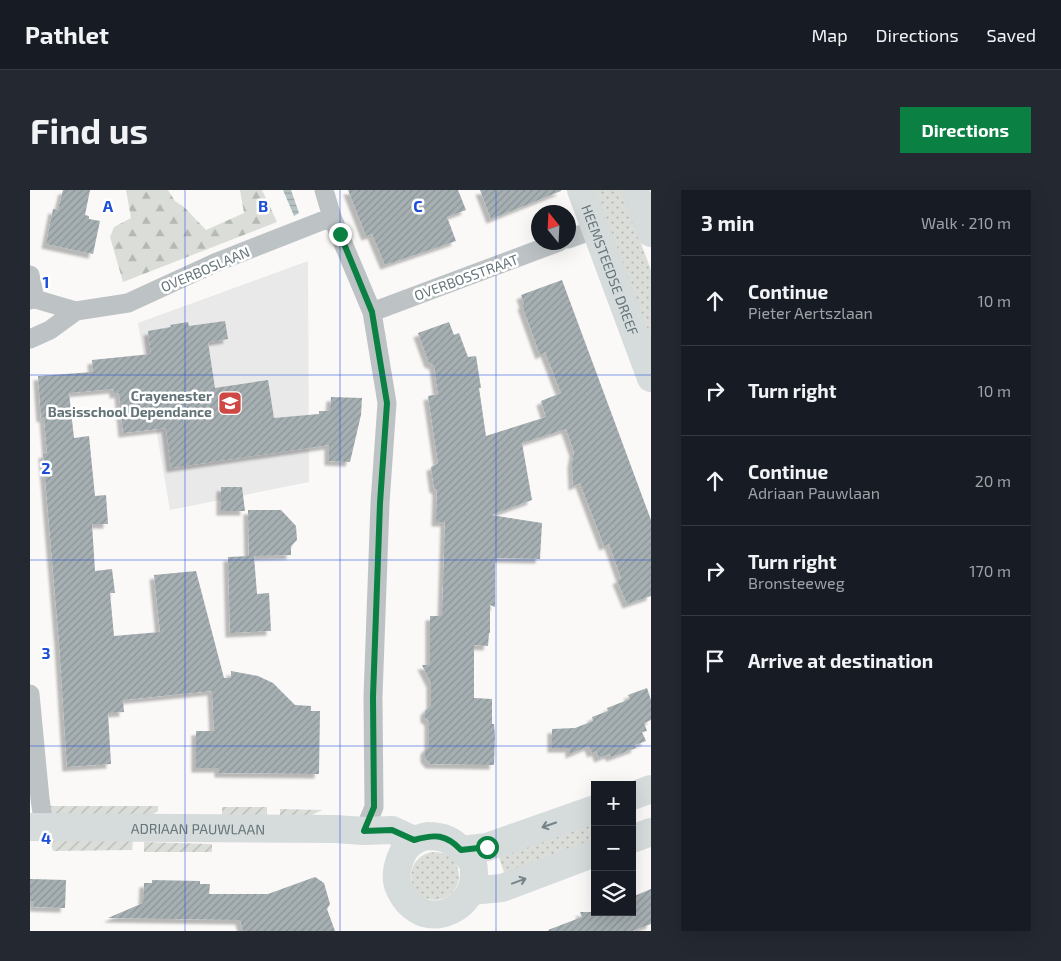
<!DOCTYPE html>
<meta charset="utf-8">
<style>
:root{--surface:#171b24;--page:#242831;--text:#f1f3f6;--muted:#9ea1a6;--line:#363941;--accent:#0b8043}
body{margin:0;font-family:"Exo 2",sans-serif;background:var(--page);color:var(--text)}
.controls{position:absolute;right:15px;bottom:15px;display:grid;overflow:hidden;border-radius:0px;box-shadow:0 5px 20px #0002}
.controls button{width:45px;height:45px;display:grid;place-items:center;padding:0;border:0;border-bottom:1px solid var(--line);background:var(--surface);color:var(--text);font:25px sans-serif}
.compass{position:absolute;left:501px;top:15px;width:45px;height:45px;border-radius:50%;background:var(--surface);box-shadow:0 5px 20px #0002;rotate:342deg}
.stop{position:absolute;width:15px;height:15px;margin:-11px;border:4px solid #0b8043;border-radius:50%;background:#fff}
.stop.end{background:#0b8043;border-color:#fff;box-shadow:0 1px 5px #0008}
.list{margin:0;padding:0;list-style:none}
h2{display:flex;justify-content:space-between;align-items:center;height:65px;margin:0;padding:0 20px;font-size:21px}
h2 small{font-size:16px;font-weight:400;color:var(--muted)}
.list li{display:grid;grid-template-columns:32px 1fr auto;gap:15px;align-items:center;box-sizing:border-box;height:90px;padding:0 20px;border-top:1px solid var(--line)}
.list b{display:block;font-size:19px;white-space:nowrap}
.list p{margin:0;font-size:16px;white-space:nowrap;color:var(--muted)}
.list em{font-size:16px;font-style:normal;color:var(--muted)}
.icon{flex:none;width:28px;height:28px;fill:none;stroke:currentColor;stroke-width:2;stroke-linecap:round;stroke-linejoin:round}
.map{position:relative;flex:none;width:621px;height:741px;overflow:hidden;border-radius:0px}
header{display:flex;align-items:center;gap:30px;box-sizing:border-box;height:70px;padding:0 25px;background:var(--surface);border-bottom:1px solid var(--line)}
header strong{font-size:24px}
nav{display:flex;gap:28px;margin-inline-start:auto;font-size:18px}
.intro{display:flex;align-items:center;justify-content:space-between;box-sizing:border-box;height:120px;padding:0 30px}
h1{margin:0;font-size:35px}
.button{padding:12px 22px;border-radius:0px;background:var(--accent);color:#fff;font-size:18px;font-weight:700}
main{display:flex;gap:30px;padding:0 30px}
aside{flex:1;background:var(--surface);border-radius:0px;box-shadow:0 5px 20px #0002}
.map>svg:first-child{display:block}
</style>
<header>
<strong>Pathlet</strong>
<nav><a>Map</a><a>Directions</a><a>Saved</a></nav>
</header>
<div class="intro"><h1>Find us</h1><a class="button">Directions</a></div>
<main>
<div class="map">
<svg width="621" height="741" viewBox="0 0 621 741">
<defs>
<pattern id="grass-dots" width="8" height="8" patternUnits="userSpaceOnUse" patternTransform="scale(1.25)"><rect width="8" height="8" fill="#dbded8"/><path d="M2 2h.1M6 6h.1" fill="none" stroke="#b5b9b4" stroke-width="1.8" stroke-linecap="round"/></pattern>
<pattern id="forest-firs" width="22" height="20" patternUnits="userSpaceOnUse" patternTransform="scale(1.25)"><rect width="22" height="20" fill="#dbded8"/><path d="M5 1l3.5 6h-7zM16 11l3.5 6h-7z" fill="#b5b9b4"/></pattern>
<pattern id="garden-furrows" width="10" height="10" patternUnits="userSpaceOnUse" patternTransform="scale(1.25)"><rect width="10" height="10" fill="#dbded8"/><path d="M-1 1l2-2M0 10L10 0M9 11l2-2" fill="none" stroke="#b5b9b4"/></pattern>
<pattern id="water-rules" width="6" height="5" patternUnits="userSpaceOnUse" patternTransform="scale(1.25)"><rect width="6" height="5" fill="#b6c3c5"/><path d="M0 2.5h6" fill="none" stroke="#98a3a5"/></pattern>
<pattern id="building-hatch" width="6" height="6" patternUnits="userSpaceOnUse" patternTransform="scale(1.25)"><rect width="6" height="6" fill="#a6afb2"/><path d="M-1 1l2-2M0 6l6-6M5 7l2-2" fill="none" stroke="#8b9396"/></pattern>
<filter id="shadow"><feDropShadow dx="-4.5" dy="4.5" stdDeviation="1" flood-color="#0004"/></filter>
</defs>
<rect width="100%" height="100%" fill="#faf9f8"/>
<path fill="#e8e9e8" d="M278,71l1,221 -139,28 -32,-187z"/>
<path fill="url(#grass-dots)" d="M563,0h28l30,80v77z
M565,628v27l-89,33 -8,-23z
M381 686a24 24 0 1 1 48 0a24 24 0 1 1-48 0Z"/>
<path fill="url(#forest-firs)" d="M96,0h42l7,11 9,6 22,23 38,-17 -4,-23h22l15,32 -154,60 -13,-45 4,-10 17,-9z"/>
<path fill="url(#garden-furrows)" d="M17,616h111v5l-10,6 -92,-1 -9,-6z
M192,617h45v13l-45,-2z
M250,619l42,1 -14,7 -28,2z
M20,651h83l-1,9 -79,1z
M114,652l68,2v8h-68z"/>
<path fill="url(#water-rules)" d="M253,0h8l8,23 -5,3z"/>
<path fill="url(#building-hatch)" filter="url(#shadow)" d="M33,0h27l-5,25 4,1v3l11,2 -7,33 -47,-10 7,-35 5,1z
M318,0h110l8,20 -19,7 9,24 -71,24 -13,-31 -6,2z
M450,0h81v1l-70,28z
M532,90l89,240v76l-24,8 -10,-24 4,-2 -12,-34 -5,2 -24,-63 -7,3 -1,-23 2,-11 -8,-23 -44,14 10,57 -41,15 51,8 -2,36 -45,-1v49l-5,-2v28h-1l-1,13 -14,-1v53l18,1v25h2l1,12 -1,29 -64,-1 -5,-6v-8l4,-4v-25l-4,-3v-7l6,-6v-22l-9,-18h8v-49h12l3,-94h-9l1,-32 -3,-2 -3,-21 7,-4 -10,-67 10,-2 -4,-29 -5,-2 -11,-30 31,-11 5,13 5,-2 9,24 8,-1 5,32h-2l7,48 60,-19 -5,-16 20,-8 -16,-41 -5,3 -18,-50 2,-1 -3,-9z
M195,131l3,18 -20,3 7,46 53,-8 6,38 45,-4v-3h11l1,-14 31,1 -1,17 -11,47 -21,-1v-16l-158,23 -5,-40 -43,5 -4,-40 -5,1v-5l-45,4 5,45 15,-2 6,60 11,-1 2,29h-16l3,47 17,-2 3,24h-5l4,43 46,-4 -6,-57 42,-4 28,107h7v-7l27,5 15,7 22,22 16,1v5h9l-1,63 -100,-1v-5h-23v-37h18l-2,-40 -89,9 1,12 -16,1 3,51 -44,3 -8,-125 -16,-188 4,-1 -3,-36 -3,1 -3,-42 55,-4 -1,-12 59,-6 -3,-23 23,-4 -1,-2 18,-3 1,4z
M191,297h21l3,24h-24z
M218,320h33l15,16 1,14 -6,6v9l-37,1 3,38 12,-1 2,38 -41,2 -2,-76 21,-1z
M617,498l4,12v20l-7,3 3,8 -5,1 4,9 -11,4 1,3 -25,9 -2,-3 -10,4 -3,-7 -4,2 -3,-7 -19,8v-6h-18v-19l23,-1 18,-7 -1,-4 16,-6 -1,-3 23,-9 -2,-4z
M285,687l9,6 6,21 -3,5 8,22h-92l-3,-11 -132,-2 35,-15 1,-20h8v-3l48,1v3h10l-1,10h59z
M0,689l36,1 -1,28 -31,-1v-6h-4z
M621,699v35l-19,7h-83l-1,-1 34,-13 -2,-5h52v-15z"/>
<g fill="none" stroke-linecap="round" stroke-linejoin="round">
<path stroke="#bdc3c5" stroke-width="19" d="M294,0l8,27 40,95 15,91 -7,100 -7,194 1,110 -10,24
M538,49l28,-10
M0,85l5,24
M0,110l5,-1 41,12 52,-8 89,-41 115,-45
M342,122l187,-70
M0,149l20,-9 26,-19
M0,504l10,105 4,27"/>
<g stroke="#d6dbdc" stroke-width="28">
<path d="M602,606l19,-7"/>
<path id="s1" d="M0,637l305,2 29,2 28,-1 22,10"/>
<path d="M397,646c16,0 26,4 36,16 3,3 9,8 10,12 1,2 1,8 1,11 0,25 -25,45 -50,38 -11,-4 -19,-13 -24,-23 -8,-15 0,-42 16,-50 3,-2 7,-3 11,-4z"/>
<path d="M602,649l19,-7"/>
<path d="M431,660l26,-3 108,-38"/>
<path d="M441,701l31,-3 93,-35"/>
</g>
<g stroke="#d6dbdc" stroke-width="28">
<path id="s2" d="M551,0l70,188"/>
<path d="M605,0l16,43"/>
</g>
</g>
<defs><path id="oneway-shaft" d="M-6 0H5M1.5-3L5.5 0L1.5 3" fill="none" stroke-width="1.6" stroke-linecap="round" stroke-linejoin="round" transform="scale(1.25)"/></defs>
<g stroke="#758388">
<use href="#oneway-shaft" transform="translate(519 635) rotate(161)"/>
<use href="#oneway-shaft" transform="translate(489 691) rotate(-20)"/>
</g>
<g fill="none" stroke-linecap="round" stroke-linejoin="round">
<path stroke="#0b8043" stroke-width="6" d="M310,44l32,78 15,91 -7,100 -7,194 1,110 -10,24 28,-1 22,10c21,-6 32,-6 47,10l26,-3"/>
</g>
<path fill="none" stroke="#1d4ed8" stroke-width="1" stroke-opacity="0.55" d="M155,0v741M310,0v741M466,0v741M0,185h621M0,370h621M0,556h621"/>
<defs>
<g id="school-square" transform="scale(1.25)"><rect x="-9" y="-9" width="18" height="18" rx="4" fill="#ce4844" stroke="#fff"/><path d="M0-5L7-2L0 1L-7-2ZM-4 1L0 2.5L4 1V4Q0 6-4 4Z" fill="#fff"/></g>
</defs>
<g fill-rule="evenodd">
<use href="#school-square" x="200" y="213"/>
</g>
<g text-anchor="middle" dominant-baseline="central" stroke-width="5" stroke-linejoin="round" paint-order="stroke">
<g font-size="14" fill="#647479" stroke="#fff">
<text transform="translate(175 79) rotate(-23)">OVERBOSLAAN</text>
<text stroke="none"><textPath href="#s2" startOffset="85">HEEMSTEEDSE DREEF</textPath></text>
<text transform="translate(436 87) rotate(-20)">OVERBOSSTRAAT</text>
<text stroke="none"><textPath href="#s1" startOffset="168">ADRIAAN PAUWLAAN</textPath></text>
</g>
<g font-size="14" font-weight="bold" fill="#647479" stroke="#fff" text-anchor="end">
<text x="182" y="205">Crayenester<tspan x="182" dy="16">Basisschool Dependance</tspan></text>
</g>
</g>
<g font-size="16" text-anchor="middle" font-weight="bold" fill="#1d4ed8" stroke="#fff" stroke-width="5" stroke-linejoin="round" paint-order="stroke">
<text x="78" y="22">A</text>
<text x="233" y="22">B</text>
<text x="388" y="22">C</text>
<text x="16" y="98">1</text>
<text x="16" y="284">2</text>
<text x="16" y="469">3</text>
<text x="16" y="654">4</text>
</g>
</svg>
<div class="controls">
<button>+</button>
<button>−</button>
<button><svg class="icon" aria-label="layers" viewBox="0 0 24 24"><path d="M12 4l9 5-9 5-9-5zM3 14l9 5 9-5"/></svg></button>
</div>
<svg class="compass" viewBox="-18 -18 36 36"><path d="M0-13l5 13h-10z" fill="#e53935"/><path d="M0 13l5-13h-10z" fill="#9ea1a6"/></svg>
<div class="stop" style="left:457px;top:657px"></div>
<div class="stop end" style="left:310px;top:44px"></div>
</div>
<aside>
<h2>3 min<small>Walk · 210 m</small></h2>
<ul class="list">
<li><svg class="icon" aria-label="ahead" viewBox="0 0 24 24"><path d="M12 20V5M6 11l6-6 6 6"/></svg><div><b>Continue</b><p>Pieter Aertszlaan</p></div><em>10 m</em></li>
<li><svg class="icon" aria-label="right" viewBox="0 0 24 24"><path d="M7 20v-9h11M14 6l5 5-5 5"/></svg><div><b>Turn right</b></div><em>10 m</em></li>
<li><svg class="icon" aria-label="ahead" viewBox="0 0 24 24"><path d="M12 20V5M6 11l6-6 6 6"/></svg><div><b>Continue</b><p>Adriaan Pauwlaan</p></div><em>20 m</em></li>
<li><svg class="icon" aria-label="right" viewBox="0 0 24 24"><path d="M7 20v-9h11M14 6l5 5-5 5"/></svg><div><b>Turn right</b><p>Bronsteeweg</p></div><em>170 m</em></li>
<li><svg class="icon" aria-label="arrive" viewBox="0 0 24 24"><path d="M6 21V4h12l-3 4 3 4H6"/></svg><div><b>Arrive at destination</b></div></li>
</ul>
</aside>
</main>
